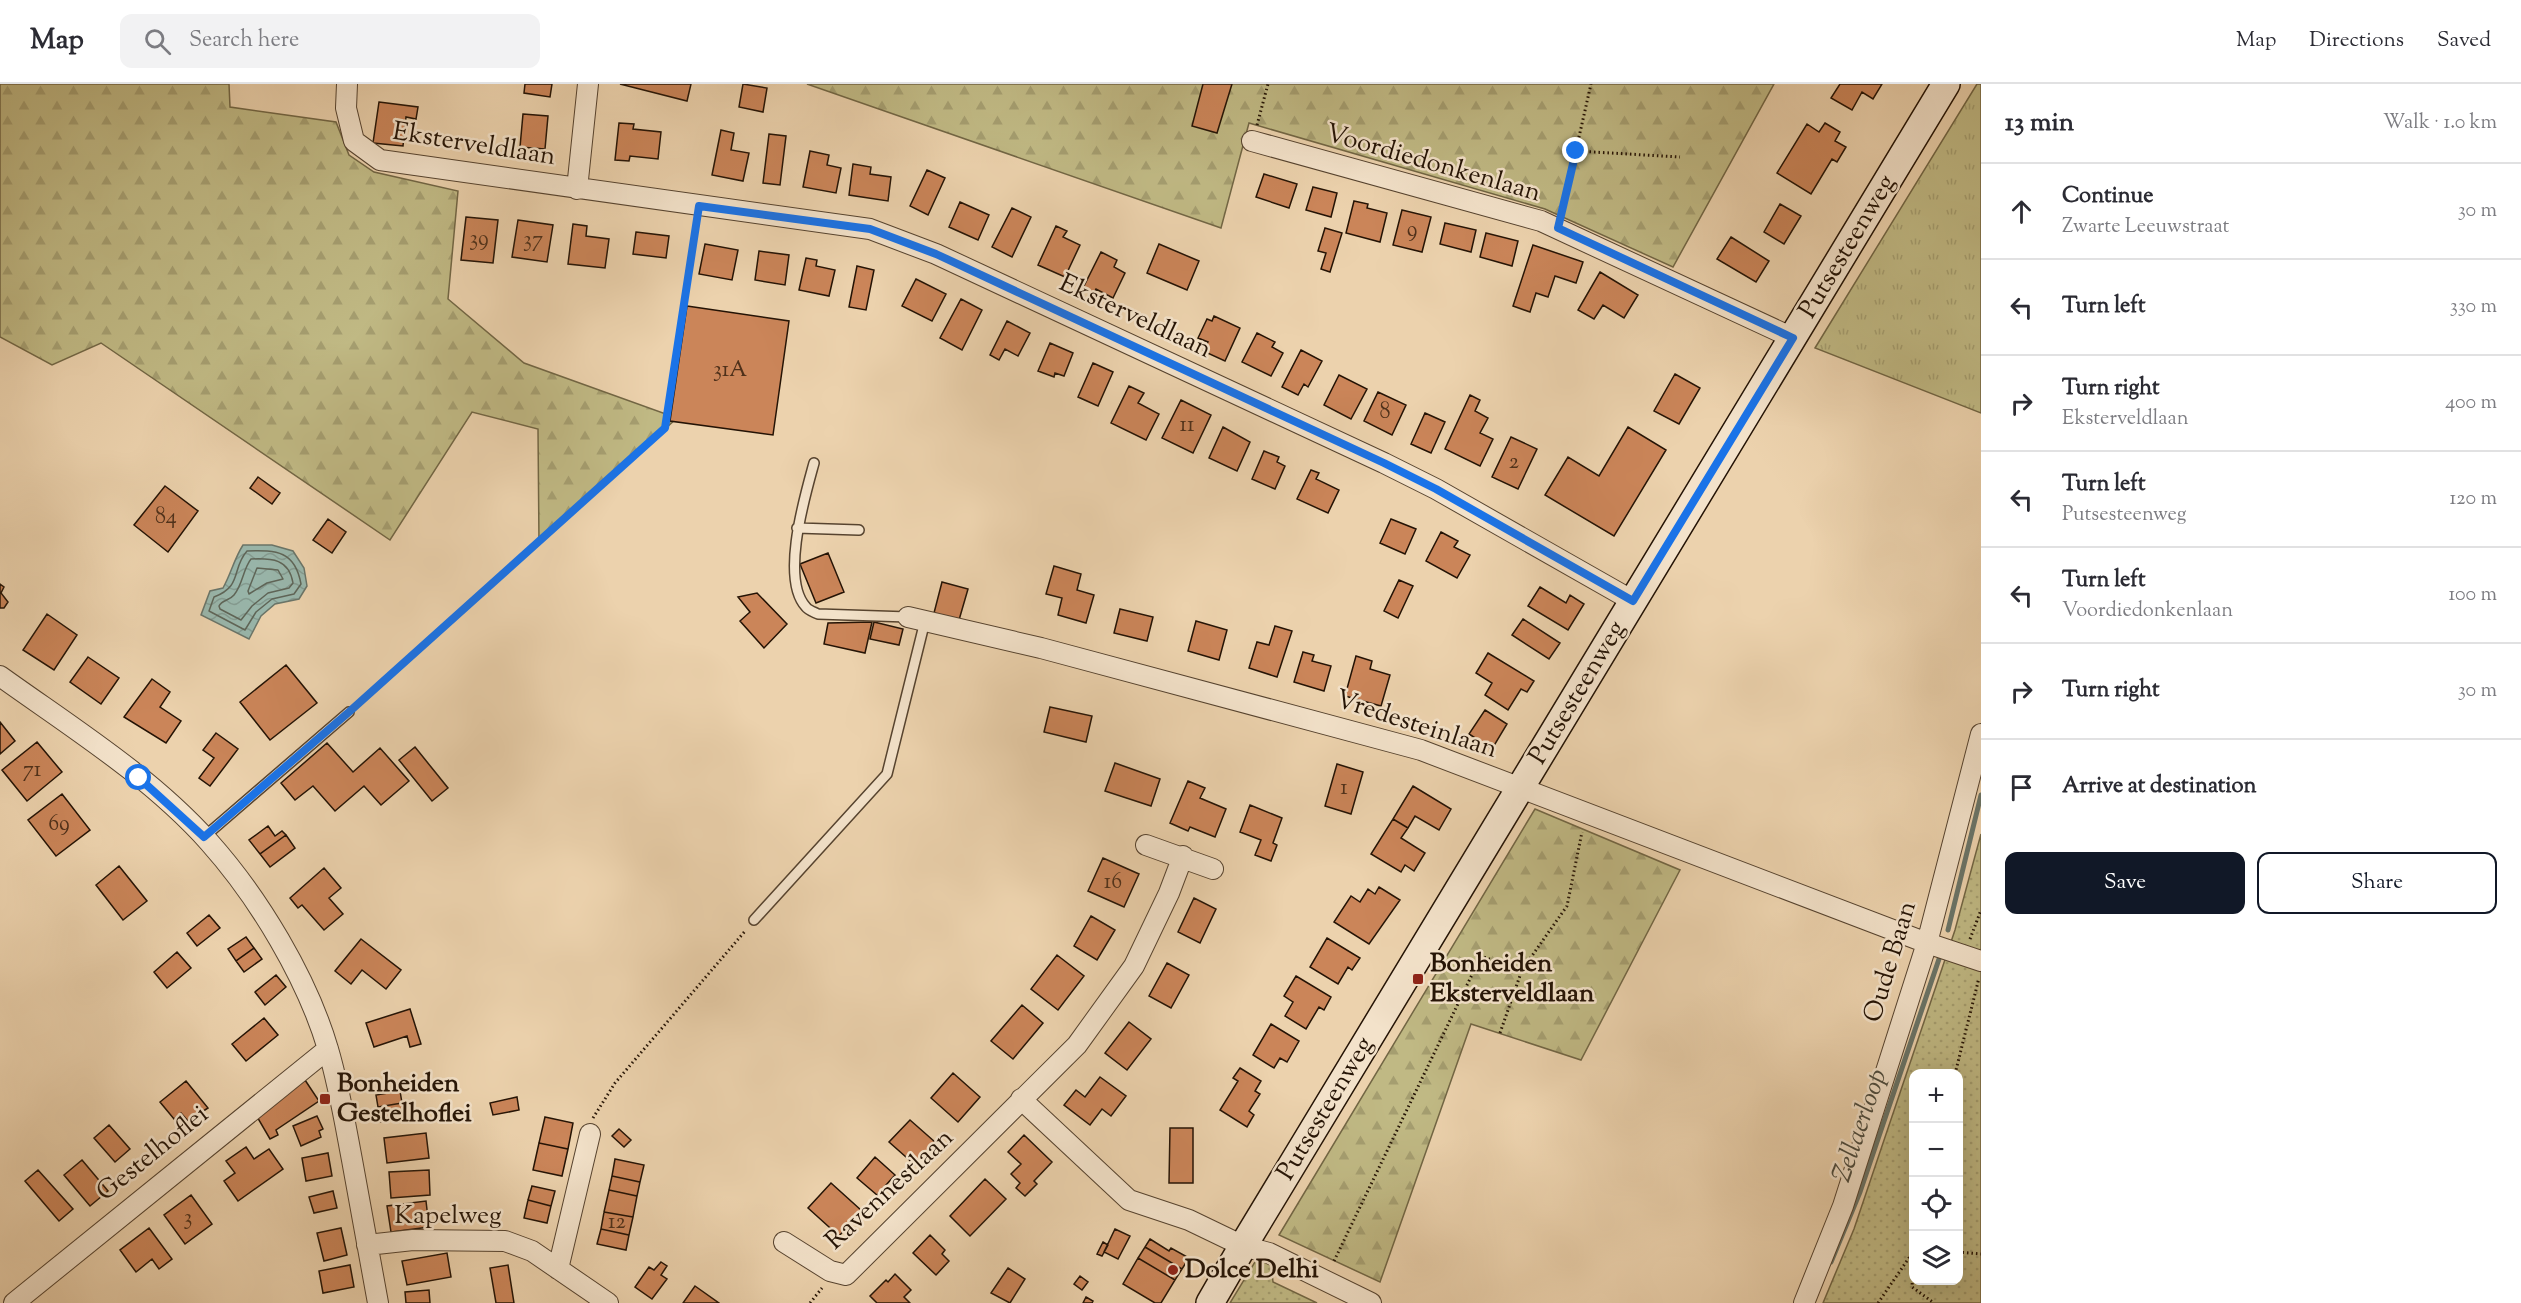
<!DOCTYPE html>
<meta charset="utf-8">
<style>
:root{--surface:#fff;--page:#f2f2f3;--text:#2b2b33;--muted:#7c7c81;--line:#e1e1e2;--accent:#111827}
body{margin:0;font-family:"Sorts Mill Goudy",serif;background:var(--page);color:var(--text)}
.controls{position:absolute;right:18px;bottom:18px;display:grid;overflow:hidden;border-radius:12px;box-shadow:0 6px 24px #0002}
.controls button{width:54px;height:54px;display:grid;place-items:center;padding:0;border:0;border-bottom:2px solid var(--line);background:var(--surface);color:var(--text);font:30px sans-serif}
.stop{position:absolute;width:18px;height:18px;margin:-14px;border:4px solid #1a73e8;border-radius:50%;background:#fff}
.stop.end{background:#1a73e8;border-color:#fff;box-shadow:0 2px 6px #0008}
.list{margin:0;padding:0;list-style:none}
h2{display:flex;justify-content:space-between;align-items:center;height:78px;margin:0;padding:0 24px;font-size:26px}
h2 small{font-size:20px;font-weight:400;color:var(--muted)}
.list li{display:grid;grid-template-columns:39px 1fr auto;gap:18px;align-items:center;box-sizing:border-box;height:96px;padding:0 24px;border-top:2px solid var(--line)}
.list b{display:block;font-size:22px;white-space:nowrap}
.list p{margin:0;font-size:20px;white-space:nowrap;color:var(--muted)}
.list em{font-size:20px;font-style:normal;color:var(--muted)}
.actions{display:flex;gap:12px;padding:18px 24px}
.actions a{flex:1;padding:14px 0;border:2px solid var(--accent);border-radius:12px;text-align:center;font-size:21px;color:var(--accent)}
.actions .main{background:var(--accent);color:#fff}
.icon{flex:none;width:33px;height:33px;fill:none;stroke:currentColor;stroke-width:2;stroke-linecap:round;stroke-linejoin:round}
.map{position:relative;flex:none;width:1981px;height:1219px;overflow:hidden}
header{display:flex;align-items:center;gap:36px;box-sizing:border-box;height:84px;padding:0 30px;background:var(--surface);border-bottom:2px solid var(--line)}
header strong{font-size:28px}
nav{display:flex;gap:33px;margin-inline-start:auto;font-size:21px}
.search{width:420px;height:54px;background:var(--page);display:flex;align-items:center;gap:15px;box-sizing:border-box;padding:0 21px;border-radius:12px;color:var(--muted);font-size:22px}
main{display:flex}
aside{flex:1;background:var(--surface)}
.map>svg:first-child{display:block}
</style>
<header>
<strong>Map</strong>
<div class="search"><svg class="icon" aria-label="search" viewBox="0 0 24 24"><circle cx="10" cy="10" r="6"/><path d="M15 15l6 6"/></svg>Search here</div>
<nav><a>Map</a><a>Directions</a><a>Saved</a></nav>
</header>
<main>
<div class="map">
<svg width="1981" height="1219" viewBox="0 0 1981 1219">
<defs>
<pattern id="grass-tufts" width="24" height="20" patternUnits="userSpaceOnUse" patternTransform="scale(1.5)"><rect width="24" height="20" fill="#c0b984"/><path d="M3 7l-1-3M5 7V3M7 7l1-3M15 17l-1-3M17 17v-4M19 17l1-3" fill="none" stroke="#a59e70"/></pattern>
<pattern id="forest-firs" width="22" height="20" patternUnits="userSpaceOnUse" patternTransform="scale(1.5)"><rect width="22" height="20" fill="#c0b984"/><path d="M5 1l3.5 6h-7zM16 11l3.5 6h-7z" fill="#a59e70"/></pattern>
<pattern id="park-dots" width="8" height="8" patternUnits="userSpaceOnUse" patternTransform="scale(1.5)"><rect width="8" height="8" fill="#c0b984"/><path d="M2 2h.1M6 6h.1" fill="none" stroke="#a59e70" stroke-width="1.8" stroke-linecap="round"/></pattern>
<pattern id="water-waves" width="16" height="10" patternUnits="userSpaceOnUse" patternTransform="scale(1.5)"><rect width="16" height="10" fill="#99b7ac"/><path d="M0 5q4-4 8 0t8 0" fill="none" stroke="#849c92"/></pattern>
</defs>
<rect width="100%" height="100%" fill="#ecd2ad"/>
<filter id="stains"><feTurbulence type="fractalNoise" baseFrequency=".00333" numOctaves="4"/><feColorMatrix values="0 0 0 0 .2 0 0 0 0 .09 0 0 0 0 .02 0 0 0 .5 -.17"/></filter>
<radialGradient id="worn" r=".72"><stop offset=".6" stop-color="#630" stop-opacity="0"/><stop offset="1" stop-color="#630" stop-opacity=".3"/></radialGradient>
<path fill="url(#grass-tufts)" stroke="#726644" stroke-width="1.5" d="M1977,0h4v329l-166,-65z"/>
<path fill="url(#forest-firs)" stroke="#726644" stroke-width="1.5" d="M0,0h229l1,23 106,15 13,33 25,17 84,19 -10,108 76,64 153,55 -138,125 -1,-114 -66,-17 -82,128 -289,-197 -49,22 -52,-28z
M807,0h967l-101,183 -128,-58 -296,-86 -28,105z
M1535,725l145,61 -99,190 -110,-36 -91,258 -101,-47z"/>
<path fill="url(#park-dots)" stroke="#726644" stroke-width="1.5" fill-rule="evenodd" d="M1981,750v469h-158l31,-74 101,-299zM1914,990h44v206h-44z
M1258,1173l13,6 2,19 44,21h-87z"/>
<path fill="url(#water-waves)" stroke="#6a7569" stroke-width="1.5" d="M243,461h29l21,6 11,17 3,18 -8,13 -24,5 -14,12 -12,23 -48,-24 9,-24 13,-3c8,-14 11,-29 20,-43z"/>
<g fill="none" stroke-linecap="round" stroke-linejoin="round">
<path stroke="#5e6558" stroke-width="1.5" d="M247,467c30,-1 48,0 54,33l-7,10 -22,5 -16,13 -11,18 -36,-19 5,-14c29,-11 17,-28 33,-46z
M251,475c21,-1 38,0 42,24l-4,5 -21,5 -16,13 -11,14 -21,-11 -1,-3c3,-6 10,-5 15,-11 9,-11 9,-26 17,-36z
M257,484l21,2 5,9 -16,4 -18,11 -1,-3z"/>
<path stroke="#6a7569" stroke-width="5" d="M1948,846l33,-135
M1831,1178l29,-70 79,-233"/>
</g>
<path fill="#cb8559" stroke="#241305" stroke-width="1.5" d="M525,0h27l-2,13 -26,-4z
M620,0h71l-4,17z
M743,0l24,4 -4,24 -24,-5z
M1203,0h29l-15,49 -25,-7z
M1840,0h42l-9,15 -11,-7 -10,18 -21,-12z
M379,18l39,5 -2,12 -10,-2 -3,29 -30,-3z
M523,30l25,2 -3,33 -25,-2z
M619,39l15,1 -1,5 28,3 -3,27 -28,-3 -1,5 -14,-1z
M1825,39l15,9 -5,9 11,6 -9,15 -5,-3 -21,35 -34,-21 30,-49 12,8z
M721,46l13,3 -3,17 18,3 -6,28 -31,-6z
M769,50l17,2 -6,49 -17,-2z
M810,67l19,4 -2,10 14,3 -5,25 -33,-6z
M853,80l18,3 -1,7 21,3 -3,24 -39,-6z
M927,86l18,8 -17,37 -18,-9z
M1264,90l33,10 -8,24 -33,-11z
M1313,103l24,6 -6,24 -25,-7z
M1354,117l14,3 -1,4 20,5 -7,29 -34,-9z
M960,118l29,13 -11,25 -29,-13z
M1780,120l21,12 -17,28 -20,-12z
M1012,124l19,9 -19,40 -20,-10z
M1402,126l29,7 -9,35 -29,-7z
M466,133l32,3 -5,43 -32,-3z
M518,136l35,5 -6,37 -35,-5z
M1445,139l31,7 -5,22 -31,-8z
M573,140l14,2 -1,10 23,3 -4,29 -37,-4z
M1056,142l11,5 -4,6 17,8 -15,32 -27,-12z
M1325,144l17,5 -12,39 -9,-3 5,-16 -8,-2z
M636,148l33,4 -3,22 -33,-4z
M1486,149l32,8 -6,25 -32,-9z
M1731,153l38,24 -13,21 -39,-23z
M705,160l33,6 -6,30 -33,-6z
M1159,160l40,17 -12,29 -40,-17z
M1533,161l50,17 -7,21 -21,-7 -7,21 -12,-4 -6,19 -17,-6z
M759,167l30,4 -4,30 -30,-5z
M1101,168l16,8 -3,7 11,6 -12,25 -17,-9 -2,4 -11,-5z
M806,174l11,2 -1,6 19,4 -6,26 -30,-6z
M857,182l17,4 -8,40 -17,-3z
M1600,188l38,23 -14,23 -21,-13 -9,14 -16,-9z
M916,195l30,15 -14,27 -30,-15z
M961,215l21,11 -20,40 -22,-12z
M687,222l102,15 -16,114 -103,-14z
M1214,232l26,12 -15,33 -22,-10 5,-9 -10,-4 9,-19 5,2z
M1007,237l23,12 -12,23 -13,-7 -6,11 -9,-5z
M1257,249l18,9 -3,5 11,6 -12,23 -29,-14z
M1050,259l23,10 -9,23 -9,-3 -1,4 -16,-6z
M1301,266l21,11 -14,26 -4,-3 -6,11 -16,-8z
M1093,279l20,9 -15,34 -20,-9z
M1675,290l25,14 -21,36 -25,-13z
M1339,291l28,14 -16,30 -27,-14z
M1129,302l15,7 -6,10 21,11 -13,26 -35,-17z
M1378,308l28,13 -14,30 -28,-14z
M1470,311l10,5 -5,11 13,7 -8,15 13,6 -13,27 -35,-17z
M1181,316l30,15 -18,38 -31,-15z
M1425,329l20,9 -14,31 -20,-9z
M1223,343l27,15 -13,29 -28,-13z
M1628,343l38,23 -52,86 -69,-41 23,-38 31,19z
M1511,353l26,12 -19,40 -26,-12z
M1264,367l15,6 -2,5 8,4 -10,23 -23,-10z
M1311,386l8,3 -3,6 23,11 -11,23 -31,-14z
M258,393l22,16 -8,11 -22,-16z
M165,402l33,25 -30,41 -34,-27z
M328,435l18,13 -14,21 -19,-13z
M1391,435l25,10 -11,25 -25,-11z
M1441,448l17,9 -4,6 16,8 -13,23 -31,-17z
M828,469l16,39 -28,11 -16,-39z
M1054,482l27,8 -4,16 17,5 -8,28 -28,-8 4,-17 -16,-4z
M1399,496l14,6 -15,32 -14,-7z
M942,498l26,7 -9,31 -25,-7z
M0,500l4,3 -3,6 7,9 -4,6h-4z
M1540,503l26,16 4,-8 14,9 -16,26 -40,-24z
M757,509l30,31 -23,24 -24,-27 10,-9 -12,-15z
M1120,525l33,8 -6,24 -33,-8z
M47,530l30,21 -23,35 -31,-20z
M1523,535l37,24 -11,16 -37,-24z
M1196,537l31,9 -8,30 -31,-9z
M872,538l-7,31 -41,-9 4,-21z
M874,538l29,7 -4,16 -29,-6z
M1275,542l17,5 -15,46 -28,-9 8,-26 12,3z
M1303,568l11,3 -2,6 19,5 -7,25 -30,-9z
M1488,569l46,28 -7,11 -6,-3 -13,21 -23,-15 7,-12 -16,-10z
M1356,572l16,5 -2,8 20,6 -9,31 -36,-10z
M88,573l31,21 -18,26 -31,-22z
M286,581l31,38 -47,37 -30,-38z
M152,595l18,13 -10,15 21,14 -15,22 -42,-26z
M1050,623l42,9 -6,26 -42,-10z
M1485,626l22,14 -15,25 -23,-15z
M0,638l15,19 -15,13z
M216,649l22,16 -28,37 -11,-8 15,-20 -11,-8z
M37,658l25,30 -35,29 -25,-31z
M327,659l26,29 27,-24 29,33 -28,24 -17,-19 -29,25 -22,-25 -18,14 -14,-17z
M415,663l33,41 -16,13 -33,-41z
M1115,679l45,16 -9,27 -46,-15z
M1337,680l26,8 -12,42 -26,-8z
M1188,697l17,7 -5,10 26,11 -11,28 -25,-10 -2,4 -18,-8z
M1413,702l38,23 -12,21 -24,-14 -7,12 -15,-9z
M62,710l28,36 -34,26 -28,-36z
M1250,721l32,13 -9,25 4,2 -6,16 -16,-6 6,-15 -21,-8z
M1393,735l15,9 -7,10 24,15 -11,18 -9,-6 -4,7 -30,-18z
M268,742l7,10 7,-5 4,4 -26,19 -11,-14z
M286,751l9,13 -25,19 -10,-13z
M1103,774l36,16 -15,33 -36,-16z
M119,782l28,35 -24,19 -27,-35z
M324,784l17,20 -12,10 14,16 -19,16 -22,-25 -4,3 -8,-10z
M1379,803l21,13 -31,44 -35,-22 17,-26 9,6 8,-13 7,5z
M1194,814l22,11 -16,34 -22,-11z
M209,831l11,13 -23,18 -10,-13z
M1091,832l24,14 -18,30 -23,-14z
M246,853l8,11 -18,13 -8,-12z
M1327,854l33,20 -8,12 -4,-3 -10,17 -28,-17z
M361,855l40,31 -15,19 -24,-19 -11,14 -16,-13z
M254,864l8,11 -18,13 -8,-11z
M177,868l14,16 -24,20 -13,-16z
M1057,871l27,21 -26,34 -27,-21z
M1167,879l22,12 -18,33 -22,-12z
M276,891l10,12 -21,18 -10,-13z
M1296,892l35,21 -7,13 -5,-3 -13,22 -21,-13 8,-14 -9,-6z
M1022,921l21,18 -30,36 -22,-18z
M410,925l11,35 -11,3 -3,-11 -33,11 -8,-24z
M264,934l14,17 -32,26 -14,-17z
M1129,938l22,17 -24,31 -22,-17z
M1271,940l28,17 -12,21 -7,-4 -6,10 -21,-13z
M1240,984l21,13 -6,10 5,3 -11,17 5,4 -7,12 -27,-17 18,-29 -5,-3z
M953,989l27,24 -22,25 -27,-24z
M1100,993l26,19 -15,20 -9,-7 -12,16 -26,-20 12,-15 9,7z
M305,996l14,21 -43,29 2,5 -8,4 -14,-24z
M186,997l22,27 -20,13 -7,-8 -7,6 -14,-17z
M400,1007l2,12 -24,4 -2,-12z
M517,1013l2,13 -26,5 -3,-12z
M402,1019l2,15 -24,4 -2,-15z
M317,1032l6,13 -4,2 2,6 -20,9 -8,-20z
M545,1033l28,6 -5,26 -29,-6z
M910,1036l25,22 -20,23 -26,-23z
M109,1041l21,24 -15,13 -21,-24z
M1170,1044h23v55h-24z
M619,1045l12,11 -7,7 -12,-11z
M426,1049l3,25 -42,5 -3,-25z
M1024,1051l28,27 -18,19 3,3 -12,12 -9,-8 4,-5 -9,-9 10,-10 -13,-12z
M539,1059l29,6 -6,27 -29,-6z
M246,1063l8,12 15,-10 14,20 -45,32 -14,-20 11,-8 -9,-12z
M328,1069l4,23 -26,5 -4,-23z
M875,1073l20,18 -18,20 -20,-17z
M615,1075l29,6 -4,17 -28,-6z
M82,1076l26,31 -18,15 -26,-31z
M38,1086l35,39 -14,12 -34,-40z
M429,1086l1,25 -39,3 -2,-26z
M612,1092l28,6 -3,14 -28,-6z
M985,1095l21,20 -36,37 -20,-20z
M831,1099l31,28 -23,25 -31,-28z
M532,1102l23,5 -4,15 -23,-6z
M609,1106l28,6 -4,21 -29,-5z
M333,1107l4,17 -23,5 -5,-16z
M191,1111l21,29 -27,20 -21,-29z
M528,1116l23,6 -4,17 -23,-5z
M426,1117l3,26 -38,5 -4,-26z
M604,1128l29,5 -4,18 -28,-6z
M149,1144l23,31 -13,10 -7,-10 -16,13 -16,-22z
M341,1144l6,27 -23,6 -7,-28z
M601,1145l28,6 -3,15 -29,-6z
M1115,1145l15,7 -12,23 -14,-7z
M930,1151l15,15 -3,4 7,7 -13,14 -23,-22z
M1150,1155l19,12 2,-3 18,10 -7,11 -37,-22z
M1103,1158l5,3 -6,11 -5,-2z
M1145,1163l37,22 -7,11 -37,-22z
M447,1169l4,24 -44,8 -5,-24z
M1138,1174l37,22 -14,23h-6l-32,-19z
M661,1178l6,4 -6,9 6,4 -15,20 -17,-12 14,-20 5,3z
M350,1181l4,22 -31,6 -4,-22z
M508,1181l6,38h-18l-6,-35z
M1008,1184l17,11 -15,24 -19,-10z
M895,1190l16,16 -7,7 6,6h-33l-7,-7 16,-16 2,2z
M1080,1192l8,6 -6,8 -8,-6z
M695,1202l24,17h-36z
M429,1206l1,13h-24l-1,-11z
M1086,1213l7,4 -1,2h-9z"/>
<g fill="none" stroke-linecap="round" stroke-linejoin="round">
<g stroke="#56432f" stroke-width="12">
<path id="service" d="M814,379c-9,33 -34,116 -8,144 2,3 8,5 12,7l90,3
M797,444l62,2
M204,753l145,-125
M754,836l133,-146 38,-153"/>
</g>
<g stroke="#56432f" stroke-width="22">
<path id="minor" d="M347,0l-1,24 8,33 26,19 490,69 66,25 448,209 52,26 197,112
M1252,57l289,80 252,117
M577,105l11,-105
M908,533l133,31 380,102 506,193 54,18
M0,592c71,51 150,100 209,166 50,56 98,136 119,207 11,37 17,74 24,111 9,48 17,95 26,143
M1146,761l67,24
M1021,1015l108,101 60,20 54,26 26,7 102,50
M784,1158l46,29 16,4 231,-230 57,-79 35,-73 14,-37
M367,1161l46,-5 92,1 27,10 76,52
M558,1185l32,-135
M14,1219l314,-254
M1804,1219l39,-97 84,-263 54,-209"/>
</g>
<g stroke="#241305" stroke-width="30">
<path id="secondary" d="M1210,1219l33,-57 703,-1162"/>
</g>
<path stroke="#241305" stroke-width="3" stroke-dasharray="1.5 3" stroke-linecap="butt" d="M1257,41l11,-41
M1576,67l104,6
M1562,128l29,-128
M357,621l308,-277 31,-206
M1970,855l11,-29
M1500,949l22,-63
M1955,990l24,-96
M593,1034l22,-35 131,-153
M1914,1163l-2,40 22,16
M1958,1168l23,2
M1334,1177l147,-305 41,14 45,-64 15,-74
M810,1219l12,-15
M1878,1219l33,-48"/>
<use href="#service" stroke="#f3e2ca" stroke-width="9"/>
<use href="#minor" stroke="#f3e2ca" stroke-width="20"/>
<use href="#secondary" stroke="#f3e2ca" stroke-width="27"/>
</g>
<g fill="none" stroke-linecap="round" stroke-linejoin="round">
<path stroke="#1a73e8" stroke-width="8" d="M139,694l65,59 145,-125 316,-284 34,-222 171,23 66,25 448,209 52,26 197,112 160,-263 -235,-110 18,-77"/>
</g>
<g fill="#8f2418" stroke="#f3e2ca" stroke-width="2">
<rect x="1412" y="889" width="12" height="12" rx="3"/>
<rect x="319" y="1009" width="12" height="12" rx="3"/>
<circle cx="1173" cy="1186" r="6"/>
</g>
<g text-anchor="middle" dominant-baseline="central" stroke-width="5" stroke-linejoin="round" paint-order="stroke">
<g font-size="22" fill="#4e301a">
<text x="1412" y="147">9</text>
<text x="479" y="156">39</text>
<text x="533" y="157">37</text>
<text x="730" y="287">31A</text>
<text x="1385" y="329">8</text>
<text x="1187" y="342">11</text>
<text x="1514" y="379">2</text>
<text x="166" y="434">84</text>
<text x="32" y="687">71</text>
<text x="1344" y="705">1</text>
<text x="59" y="741">69</text>
<text x="1113" y="799">16</text>
<text x="188" y="1135">3</text>
<text x="617" y="1139">12</text>
</g>
<g font-size="26" fill="#241305" stroke="#f3e2ca">
<text transform="translate(474 61) rotate(9)">Eksterveldlaan</text>
<text transform="translate(1433 80) rotate(16)">Voordiedonkenlaan</text>
<text transform="translate(1848 163) rotate(-59)">Putsesteenweg</text>
<text transform="translate(1135 233) rotate(25)">Eksterveldlaan</text>
<text transform="translate(1578 609) rotate(-59)">Putsesteenweg</text>
<text transform="translate(1416 641) rotate(18)">Vredesteinlaan</text>
<text transform="translate(1891 878) rotate(-73)">Oude Baan</text>
<text transform="translate(1326 1025) rotate(-59)">Putsesteenweg</text>
<text transform="translate(153 1070) rotate(-39)">Gestelhoflei</text>
<text transform="translate(890 1106) rotate(-43)">Ravennestlaan</text>
<text x="448" y="1132">Kapelweg</text>
</g>
<g font-size="26" font-weight="bold" fill="#241305" stroke="#f3e2ca" text-anchor="start">
<text x="1430" y="880">Bonheiden<tspan x="1430" dy="30">Eksterveldlaan</tspan></text>
<text x="337" y="1000">Bonheiden<tspan x="337" dy="30">Gestelhoflei</tspan></text>
<text x="1185" y="1186">Dolce Delhi</text>
</g>
<g font-size="27" font-style="italic" fill="#4d4c3f" stroke="#f3e2ca">
<text transform="translate(1861 1042) rotate(-71)">Zellaerloop</text>
</g>
</g>
<rect width="100%" height="100%" filter="url(#stains)"/>
<rect width="100%" height="100%" fill="url(#worn)"/>
</svg>
<div class="controls">
<button>+</button>
<button>−</button>
<button><svg class="icon" aria-label="locate" viewBox="0 0 24 24"><circle cx="12" cy="12" r="6"/><path d="M12 2v4M12 18v4M2 12h4M18 12h4"/></svg></button>
<button><svg class="icon" aria-label="layers" viewBox="0 0 24 24"><path d="M12 4l9 5-9 5-9-5zM3 14l9 5 9-5"/></svg></button>
</div>
<div class="stop" style="left:139px;top:694px"></div>
<div class="stop end" style="left:1576px;top:67px"></div>
</div>
<aside>
<h2>13 min<small>Walk · 1.0 km</small></h2>
<ul class="list">
<li><svg class="icon" aria-label="ahead" viewBox="0 0 24 24"><path d="M12 20V5M6 11l6-6 6 6"/></svg><div><b>Continue</b><p>Zwarte Leeuwstraat</p></div><em>30 m</em></li>
<li><svg class="icon" aria-label="left" viewBox="0 0 24 24"><path d="M17 20v-9H6M10 6l-5 5 5 5"/></svg><div><b>Turn left</b></div><em>330 m</em></li>
<li><svg class="icon" aria-label="right" viewBox="0 0 24 24"><path d="M7 20v-9h11M14 6l5 5-5 5"/></svg><div><b>Turn right</b><p>Eksterveldlaan</p></div><em>400 m</em></li>
<li><svg class="icon" aria-label="left" viewBox="0 0 24 24"><path d="M17 20v-9H6M10 6l-5 5 5 5"/></svg><div><b>Turn left</b><p>Putsesteenweg</p></div><em>120 m</em></li>
<li><svg class="icon" aria-label="left" viewBox="0 0 24 24"><path d="M17 20v-9H6M10 6l-5 5 5 5"/></svg><div><b>Turn left</b><p>Voordiedonkenlaan</p></div><em>100 m</em></li>
<li><svg class="icon" aria-label="right" viewBox="0 0 24 24"><path d="M7 20v-9h11M14 6l5 5-5 5"/></svg><div><b>Turn right</b></div><em>30 m</em></li>
<li><svg class="icon" aria-label="arrive" viewBox="0 0 24 24"><path d="M6 21V4h12l-3 4 3 4H6"/></svg><div><b>Arrive at destination</b></div></li>
</ul>
<div class="actions"><a class="main">Save</a><a>Share</a></div>
</aside>
</main>
